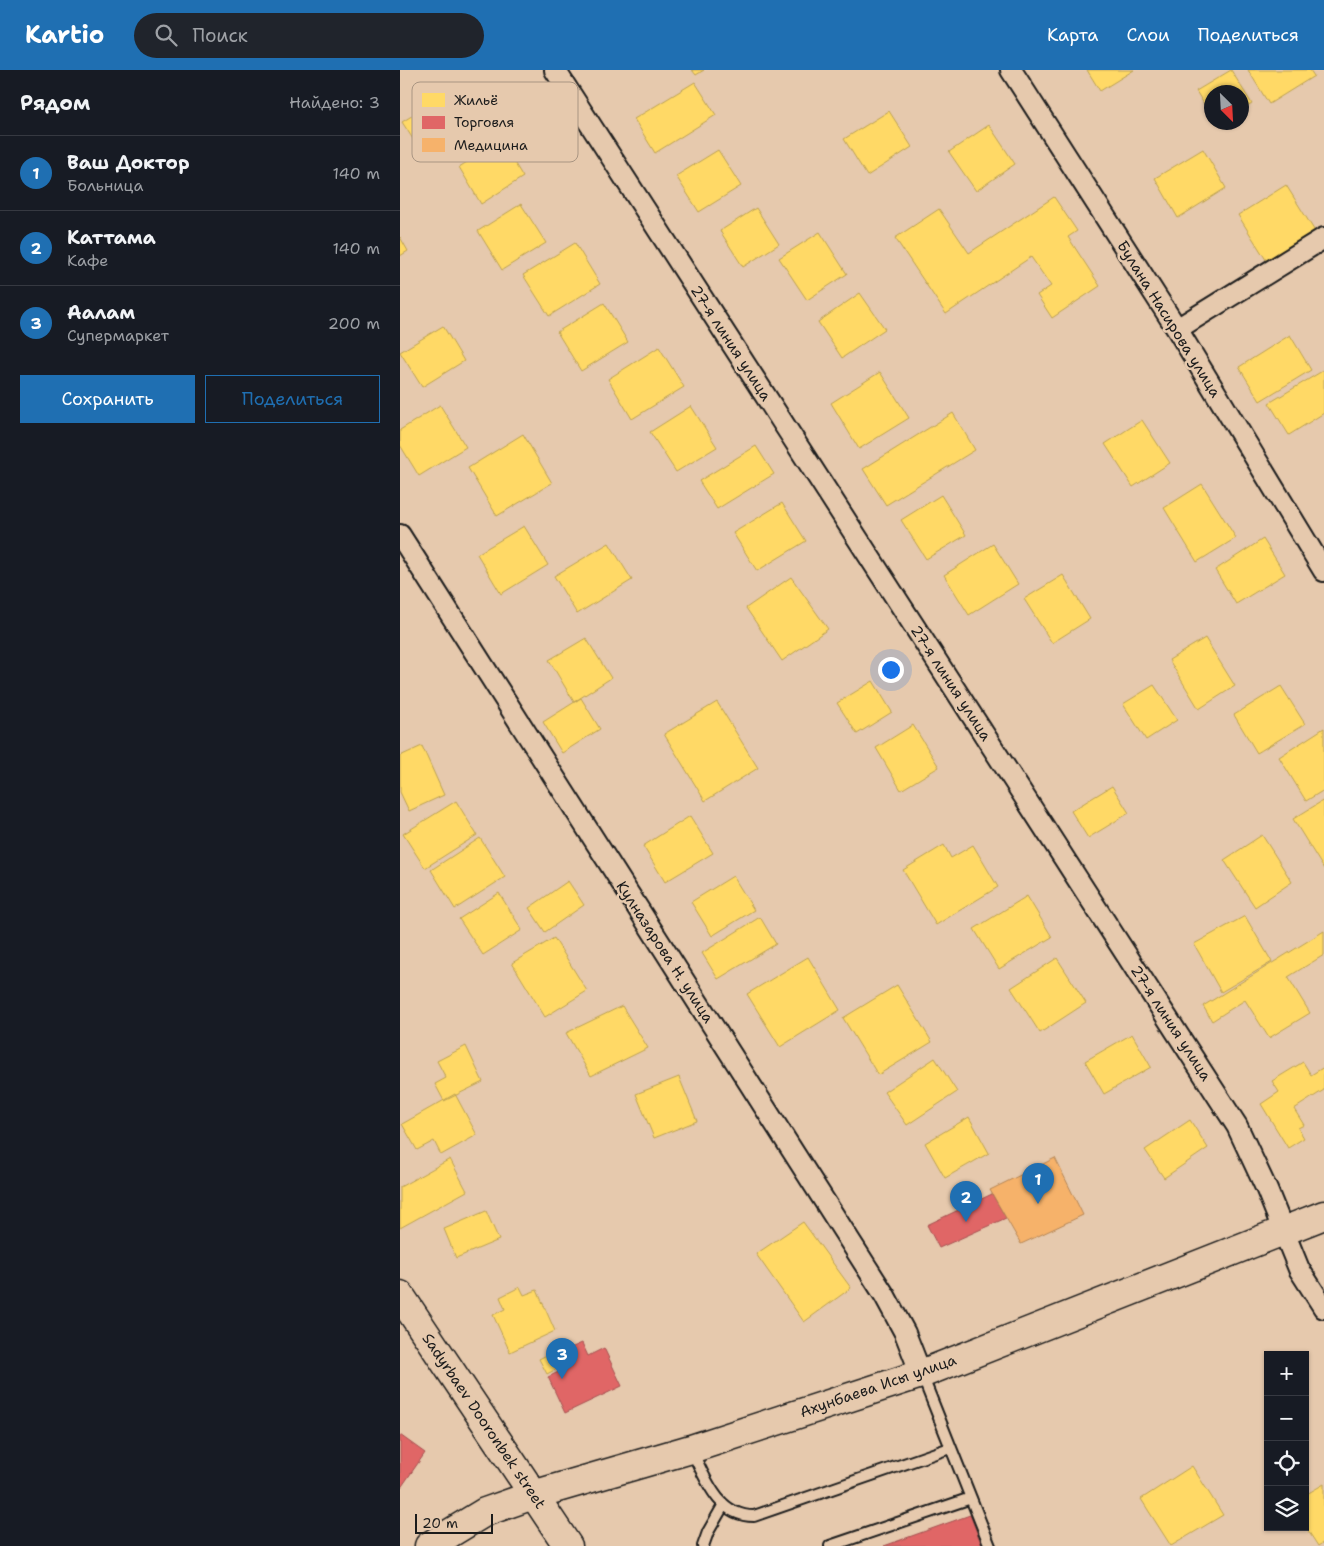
<!DOCTYPE html>
<html lang="ru">
<meta charset="utf-8">
<style>
:root{--surface:#171b24;--page:#20242c;--text:#f1f3f6;--muted:#9ea1a6;--line:#363941;--accent:#1f6fb2}
body{margin:0;font-family:"Shantell Sans",sans-serif;background:var(--page);color:var(--text)}
.controls{position:absolute;right:15px;bottom:15px;display:grid;overflow:hidden;border-radius:0px;box-shadow:0 1px 4px #0004}
.controls button{width:45px;height:45px;display:grid;place-items:center;padding:0;border:0;border-bottom:1px solid var(--line);background:var(--surface);color:var(--text);font:25px sans-serif}
.compass{position:absolute;left:804px;top:15px;width:45px;height:45px;border-radius:50%;background:var(--surface);box-shadow:0 1px 4px #0004;rotate:156deg}
.scale{position:absolute;left:15px;bottom:12px;width:78px;box-sizing:border-box;padding-left:5px;border:2px solid #1c1c1c;border-top:0;font-size:14px;line-height:18px;white-space:nowrap;color:#1c1c1c;-webkit-text-stroke:4px #e6c9ad;paint-order:stroke}
.you{position:absolute;left:490px;top:599px;width:18px;height:18px;margin:-12px;border:4px solid #fff;border-radius:50%;background:#1a73e8;box-shadow:0 0 0 8px #1a73e833}
.badge{display:grid;place-items:center;width:32px;height:32px;border-radius:50%;background:var(--accent);color:#fff;font-size:16px;font-weight:700}
.pin{position:absolute;translate:-50% -41px;filter:drop-shadow(0 1px 2px #0008)}
.pin::after{content:'';position:absolute;top:26px;width:18px;height:15px;background:inherit;clip-path:polygon(0 0,100% 0,50% 100%)}
.list{margin:0;padding:0;list-style:none}
h2{display:flex;justify-content:space-between;align-items:center;height:65px;margin:0;padding:0 20px;font-size:21px}
h2 small{font-size:16px;font-weight:400;color:var(--muted)}
.list li{display:grid;grid-template-columns:32px 1fr auto;gap:15px;align-items:center;box-sizing:border-box;height:75px;padding:0 20px;border-top:1px solid var(--line)}
.list b{display:block;font-size:19px;white-space:nowrap}
.list p{margin:0;font-size:16px;white-space:nowrap;color:var(--muted)}
.list em{font-size:16px;font-style:normal;color:var(--muted)}
.actions{display:flex;gap:10px;padding:15px 20px}
.actions a{flex:1;padding:11px 0;border:1px solid var(--accent);border-radius:0px;text-align:center;font-size:18px;color:var(--accent)}
.actions .main{background:var(--accent);color:#fff}
.icon{flex:none;width:28px;height:28px;fill:none;stroke:currentColor;stroke-width:2;stroke-linecap:round;stroke-linejoin:round}
.map{position:relative;flex:none;width:924px;height:1476px;overflow:hidden}
header{display:flex;align-items:center;gap:30px;box-sizing:border-box;height:70px;padding:0 25px;background:var(--accent);color:#fff}
header strong{font-size:24px}
nav{display:flex;gap:28px;margin-inline-start:auto;font-size:18px}
.search{width:350px;height:45px;background:var(--page);display:flex;align-items:center;gap:12px;box-sizing:border-box;padding:0 18px;border-radius:28px;color:var(--muted);font-size:19px}
main{display:flex}
aside{flex:1;background:var(--surface)}
.map>svg:first-child{display:block}
</style>
<header>
<strong>Kartio</strong>
<div class="search"><svg class="icon" aria-label="search" viewBox="0 0 24 24"><circle cx="10" cy="10" r="6"/><path d="M15 15l6 6"/></svg>Поиск</div>
<nav><a>Карта</a><a>Слои</a><a>Поделиться</a></nav>
</header>
<main>
<aside>
<h2>Рядом<small>Найдено: 3</small></h2>
<ul class="list">
<li><span class="badge">1</span><div><b>Ваш Доктор</b><p>Больница</p></div><em>140 m</em></li>
<li><span class="badge">2</span><div><b>Каттама</b><p>Кафе</p></div><em>140 m</em></li>
<li><span class="badge">3</span><div><b>Аалам</b><p>Супермаркет</p></div><em>200 m</em></li>
</ul>
<div class="actions"><a class="main">Сохранить</a><a>Поделиться</a></div>
</aside>
<div class="map">
<svg width="924" height="1476" viewBox="0 0 924 1476">
<rect width="100%" height="100%" fill="#e6c9ad"/>
<filter id="ink" filterUnits="userSpaceOnUse"><feTurbulence type="fractalNoise" baseFrequency=".02" numOctaves="2"/><feDisplacementMap in="SourceGraphic" scale="10" xChannelSelector="R" yChannelSelector="G"/><feConvolveMatrix kernelMatrix="1 2 1 2 8 2 1 2 1" color-interpolation-filters="sRGB"/></filter>
<g filter="url(#ink)">
<path fill="#ffd966" stroke="#bba050" d="M292,0h12l-8,5z
M687,0h47l-34,21z
M831,0l21,34 -10,6v-18h-30v25l-16,-26z
M848,0h62l4,6 -45,28z
M295,12l21,33 -61,38 -21,-34z
M52,21l21,35 -49,30 -22,-34z
M489,41l23,36 -45,29 -23,-37z
M589,55l26,39 -39,27 -27,-39z
M101,71l22,36 -42,27 -22,-37z
M803,79l23,39 -48,30 -23,-40z
M318,80l23,36 -42,26 -23,-36z
M886,115l30,48 -48,30 -30,-48z
M654,127l23,34 -9,6 32,49 -48,32 -15,-23 14,-9 -20,-29 -85,57 -51,-76 44,-29 30,44z
M121,134l25,39 -44,27 -24,-39z
M356,138l23,36 -36,23 -23,-36z
M420,162l27,42 -40,26 -28,-42z
M0,167l8,14 -8,5z
M175,173l25,41 -51,32 -26,-41z
M460,223l25,36 -43,29 -24,-36z
M204,233l24,39 -47,29 -24,-39z
M43,256l21,35 -42,26 -22,-35z
M890,265l21,35 -51,31 -21,-34z
M259,277l25,40 -52,32 -24,-40z
M924,300v43l-35,22 -20,-32z
M480,302l29,46 -50,31 -28,-46z
M40,335l26,42 -47,29 -19,-31v-15z
M291,336l26,41 -41,25 -26,-40z
M553,343l22,37 -89,55 -23,-36z
M742,350l28,43 -37,24 -28,-43z
M123,364l29,49 -55,33 -29,-48z
M356,376l18,28 -57,35 -18,-28z
M802,414l34,54 -39,24 -33,-54z
M541,425l25,40 -40,24 -25,-39z
M382,433l24,38 -49,30 -24,-38z
M124,456l24,39 -47,29 -24,-40z
M863,469l22,35 -49,30 -21,-34z
M209,473l23,37 -55,34 -23,-38z
M593,474l25,40 -49,31 -25,-40z
M663,505l27,44 -38,24 -28,-44z
M391,507l37,52 -46,32 -36,-53z
M186,568l25,40 -37,24 -25,-42z
M805,568l30,48 -36,23 -30,-49z
M473,611l19,31 -35,22 -20,-31z
M754,615l23,35 -31,20 -23,-36z
M881,616l24,38 -48,29 -23,-38z
M181,628l19,31 -38,24 -19,-31z
M317,632l41,66 -53,33 -41,-67z
M513,655l26,42 -38,23 -25,-42z
M924,658v62l-18,11 -27,-44z
M22,676l22,49 -35,16 -9,-19v-36z
M712,716l17,27 -41,25 -17,-27z
M924,730v69l-31,-50z
M56,731l21,34 -52,33 -22,-34z
M290,746l23,37 -48,29 -22,-36z
M862,765l30,47 -37,25 -31,-47z
M80,768l25,39 -50,32 -24,-39z
M544,775l7,13 22,-13 25,42 -62,38 -33,-55z
M333,806l21,34 -42,26 -21,-34z
M168,811l16,24 -39,27 -16,-24z
M99,823l23,37 -39,25 -24,-36z
M627,826l25,41 -53,32 -25,-40z
M845,846l27,46 -51,30 -27,-48z
M360,847l16,27 -58,35 -16,-26z
M924,861v24l-36,22 22,36 -41,25 -24,-38 -33,21 -9,-15z
M154,868l33,53 -42,26 -33,-54z
M408,887l32,53 -60,37 -33,-53z
M657,888l29,45 -46,30 -29,-45z
M497,915l35,57 -54,33 -35,-57z
M222,936l26,42 -57,28 -25,-43z
M732,964l19,33 -47,27 -19,-33z
M66,976l17,36 -39,19 -9,-17 11,-6 -9,-17z
M535,988l22,34 -50,33 -23,-33z
M903,992l8,13 13,-8v23l-30,19 10,16 -6,3 6,10 -16,10 -27,-44 18,-12 -7,-11z
M279,1007l18,44 -43,17 -18,-44z
M55,1024l22,41 -36,20 -7,-14 -17,9 -15,-26z
M569,1047l20,36 -44,25 -20,-35z
M790,1050l18,28 -44,30 -19,-28z
M50,1089l17,32 -67,37v-41z
M86,1141l13,29 -43,18 -12,-29z
M403,1152l48,66 -47,34 -48,-68z
M120,1217l4,8 13,-5 18,41 -45,21 -17,-37 12,-6 -5,-12z
M160,1278l8,15 -21,11 -8,-15z
M792,1396l31,49 -52,31 -30,-47z
M924,1414v58l-6,4 -13,-20v-31z"/>
<path fill="#e06666" stroke="#a55050" d="M592,1124l14,24 -67,30 -12,-23z
M182,1273l6,13 16,-8 18,38 -57,27 -17,-36 25,-12 -7,-15z
M0,1365l25,18 -25,36z
M570,1445l12,31h-98z"/>
<path fill="#f6b26b" stroke="#b58553" d="M655,1088l28,57 -62,29 -31,-54z"/>
<g fill="none" stroke-linecap="round" stroke-linejoin="round">
<g stroke="#1c1c1c" stroke-width="14">
<path id="lane" d="M522,1305l68,171
M291,1379c14,28 26,67 63,67l196,-68
M303,1476l5,-14 15,-26
M430,1476l141,-48"/>
</g>
<g stroke="#1c1c1c" stroke-width="24">
<path id="street" d="M155,0l682,1056 30,64 32,79 25,39
M611,0l166,259 147,242
M777,259l147,-91
M0,465l485,761 20,37 16,41"/>
</g>
<g stroke="#1c1c1c" stroke-width="31">
<path id="secondary" d="M0,1225l168,251"/>
</g>
<g stroke="#1c1c1c" stroke-width="31">
<path id="primary" d="M29,1476l56,-34 48,-17 158,-46 230,-75 403,-159"/>
</g>
<use href="#lane" stroke="#e6c9ad" stroke-width="10"/>
<use href="#street" stroke="#e6c9ad" stroke-width="20"/>
<use href="#secondary" stroke="#e6c9ad" stroke-width="28"/>
<use href="#primary" stroke="#e6c9ad" stroke-width="28"/>
</g>
</g>
<g text-anchor="middle" dominant-baseline="central" stroke-width="5" stroke-linejoin="round" paint-order="stroke">
<g font-size="15" fill="#1c1c1c" stroke="#e6c9ad">
<text transform="translate(769 249) rotate(58)">Булана Насирова улица</text>
<text transform="translate(331 273) rotate(57)">27-я линия улица</text>
<text transform="translate(551 613) rotate(57)">27-я линия улица</text>
<text transform="translate(265 882) rotate(57)">Кулназарова Н. улица</text>
<text transform="translate(771 953) rotate(57)">27-я линия улица</text>
<text transform="translate(478 1316) rotate(-19)">Ахунбаева Исы улица</text>
<text transform="translate(84 1351) rotate(56)">Sadyrbaev Dooronbek street</text>
</g>
</g>
<rect x="12" y="12" width="166" height="80" rx="8" fill="#e6c9ad" stroke="#a99582" stroke-width="1"/>
<rect x="22" y="23" width="23" height="14" fill="#ffd966"/>
<rect x="22" y="46" width="23" height="13" fill="#e06666"/>
<rect x="22" y="68" width="23" height="14" fill="#f6b26b"/>
<g font-size="14" fill="#1c1c1c">
<text x="54" y="35">Жильё</text>
<text x="54" y="57">Торговля</text>
<text x="54" y="80">Медицина</text>
</g>
</svg>
<div class="controls">
<button>+</button>
<button>−</button>
<button><svg class="icon" aria-label="locate" viewBox="0 0 24 24"><circle cx="12" cy="12" r="6"/><path d="M12 2v4M12 18v4M2 12h4M18 12h4"/></svg></button>
<button><svg class="icon" aria-label="layers" viewBox="0 0 24 24"><path d="M12 4l9 5-9 5-9-5zM3 14l9 5 9-5"/></svg></button>
</div>
<svg class="compass" viewBox="-18 -18 36 36"><path d="M0-13l5 13h-10z" fill="#e53935"/><path d="M0 13l5-13h-10z" fill="#9ea1a6"/></svg>
<div class="scale">20 m</div>
<div class="you"></div>
<div class="pin badge" style="left:638px;top:1134px">1</div>
<div class="pin badge" style="left:566px;top:1152px">2</div>
<div class="pin badge" style="left:162px;top:1309px">3</div>
</div>
</main>
